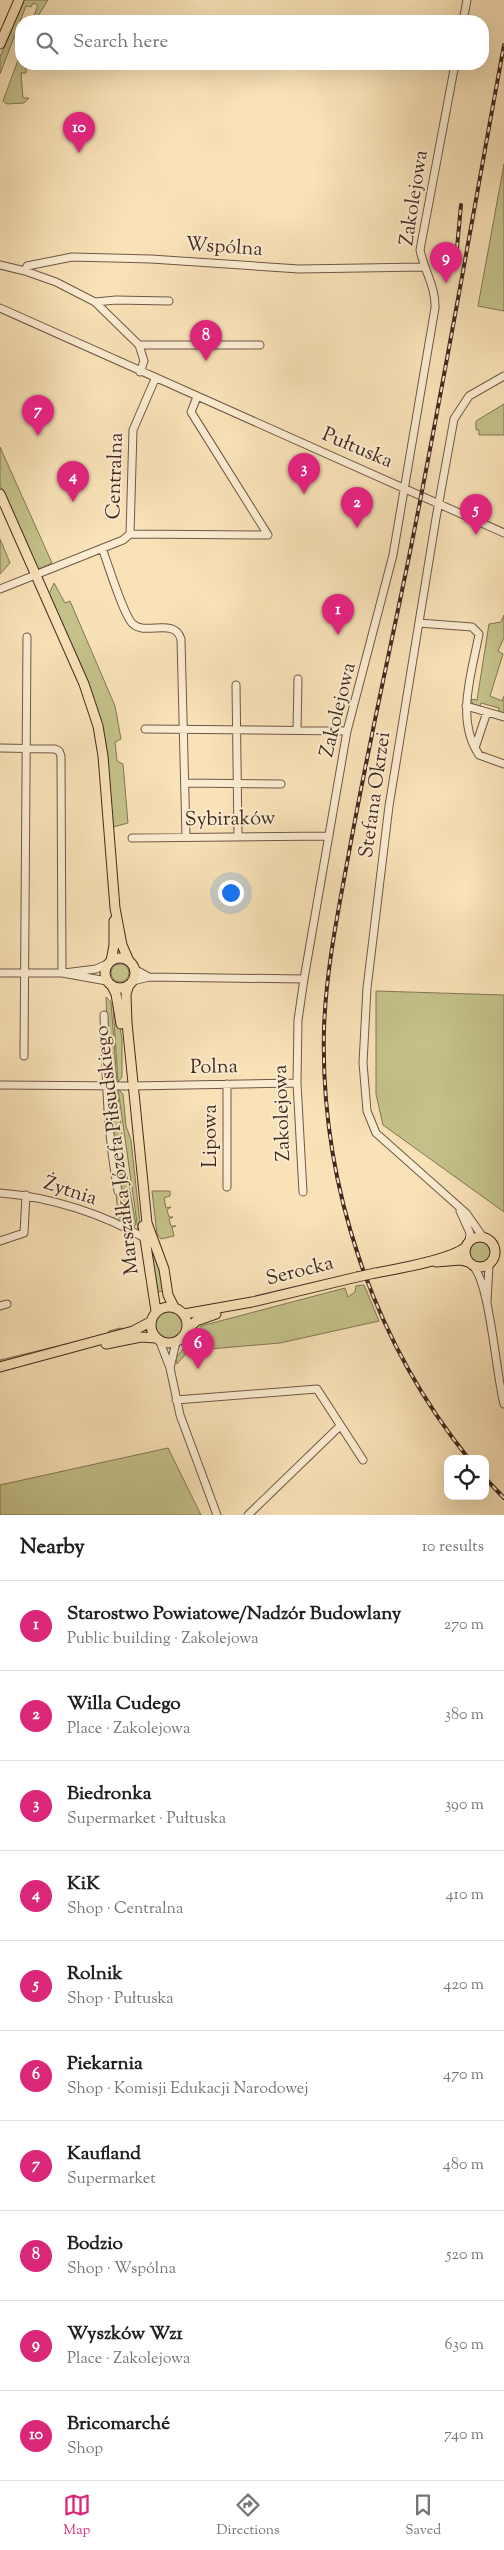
<!DOCTYPE html>
<meta charset="utf-8">
<style>
:root{--surface:#fff;--page:#f2f2f2;--text:#202124;--muted:#757577;--line:#e0e0e0;--accent:#db2777}
body{margin:0;font-family:"Sorts Mill Goudy",serif;background:var(--page);color:var(--text)}
.controls{position:absolute;right:15px;bottom:15px;display:grid;overflow:hidden;border-radius:10px;box-shadow:0 5px 20px #0002}
.controls button{width:45px;height:45px;display:grid;place-items:center;padding:0;border:0;border-bottom:1px solid var(--line);background:var(--surface);color:var(--text);font:25px sans-serif}
.you{position:absolute;left:230px;top:892px;width:18px;height:18px;margin:-12px;border:4px solid #fff;border-radius:50%;background:#1a73e8;box-shadow:0 0 0 8px #1a73e833}
.badge{display:grid;place-items:center;width:32px;height:32px;border-radius:50%;background:var(--accent);color:#fff;font-size:16px;font-weight:700}
.pin{position:absolute;translate:-50% -41px;filter:drop-shadow(0 1px 2px #0008)}
.pin::after{content:'';position:absolute;top:26px;width:18px;height:15px;background:inherit;clip-path:polygon(0 0,100% 0,50% 100%)}
.list{margin:0;padding:0;list-style:none}
h2{display:flex;justify-content:space-between;align-items:center;height:65px;margin:0;padding:0 20px;font-size:21px}
h2 small{font-size:16px;font-weight:400;color:var(--muted)}
.list li{display:grid;grid-template-columns:32px 1fr auto;gap:15px;align-items:center;box-sizing:border-box;height:90px;padding:0 20px;border-top:1px solid var(--line)}
.list b{display:block;font-size:19px;white-space:nowrap}
.list p{margin:0;font-size:16px;white-space:nowrap;color:var(--muted)}
.list em{font-size:16px;font-style:normal;color:var(--muted)}
.icon{flex:none;width:28px;height:28px;fill:none;stroke:currentColor;stroke-width:2;stroke-linecap:round;stroke-linejoin:round}
.map{position:relative;flex:none;width:504px;height:1515px;overflow:hidden}
.search{position:absolute;background:var(--surface);box-shadow:0 5px 20px #0002;left:15px;right:15px;top:15px;height:55px;display:flex;align-items:center;gap:12px;box-sizing:border-box;padding:0 18px;border-radius:20px;color:var(--muted);font-size:19px}
.sheet{height:965px;background:var(--surface)}
nav{display:flex;justify-content:space-around;align-items:center;box-sizing:border-box;height:70px;border-top:1px solid var(--line);background:var(--surface);font-size:14px;color:var(--muted)}
nav a{display:grid;justify-items:center;gap:2px}
nav .on{color:var(--accent)}
.map>svg:first-child{display:block}
</style>
<div class="map">
<svg width="504" height="1515" viewBox="0 0 504 1515">
<rect width="100%" height="100%" fill="#f9e2b8"/>
<filter id="stains"><feTurbulence type="fractalNoise" baseFrequency=".004" numOctaves="4"/><feColorMatrix values="0 0 0 0 .2 0 0 0 0 .09 0 0 0 0 .02 0 0 0 .5 -.17"/></filter>
<radialGradient id="worn" r=".72"><stop offset=".6" stop-color="#630" stop-opacity="0"/><stop offset="1" stop-color="#630" stop-opacity=".3"/></radialGradient>
<path fill="#c4c28a" stroke="#837655" d="M24,0h24l-13,21h-3l6,-16 -5,-2 -2,4 -5,-1 -26,68v-17z
M21,52v12h5v9h-5l2,25h6l-5,5 -17,1 -4,-3z
M504,164v147l-26,-5z
M504,404v31h-25v-5h-3v-9z
M0,447l52,116 -16,7 -36,-85z
M0,539l10,24 -10,11z
M54,583l11,20 5,-2 45,105 6,33 -6,3 2,19 6,3 5,59 -15,4 -26,-148 -38,-85z
M504,615v23l-6,13 5,3 -13,42 12,5 2,-5v19l-5,-2v-5l-18,-5 -1,4 -6,-2 -4,-6 7,1 12,-76 12,-2z
M111 973a9 9 0 1 1 18 0a9 9 0 1 1-18 0Z
M376,991l128,4v217l-121,-87 -7,-31z
M106,997l5,5 6,81h-4l-4,-3z
M116,1004l6,35v38l-4,5 -5,-76z
M113,1089h4l9,84 -10,-4 -6,-77z
M118,1089l5,5 3,32 5,14 9,83 -2,7z
M116,1172l11,4 9,48 -4,6 -21,-10 7,-6 -2,-20 5,-1z
M152,1191h18v5l-6,2 2,10 5,-1 -4,3 2,7h4l-4,2 2,7h5l-4,1 2,9 -13,3 -4,-5z
M469 1252a11 11 0 1 1 22 0a11 11 0 1 1-22 0Z
M150,1247l9,19 4,25 -5,1z
M364,1285l15,36 -99,22 -82,7 -1,-4 -7,3 -13,15 -1,-6 25,-32 144,-38 3,9 7,-5 1,-6z
M155 1325a14 14 0 1 1 28 0a14 14 0 1 1-28 0Z
M120,1328l4,1 -124,33v-2l107,-26 2,-3z
M168,1448l33,67h-201v-30z"/>
<g fill="none" stroke-linecap="round" stroke-linejoin="round">
<g stroke="#705746" stroke-width="9">
<path id="minor" d="M463,21l4,-21
M0,265l25,6
M95,302l21,-2 53,1
M0,308l504,225
M139,345h121
M140,372l4,-11 -5,-16 -44,-43 -39,-20 -31,-11 2,-5 45,-9 79,2 148,10 124,-2
M197,397l-6,15 77,123
M130,534l138,1
M102,548c5,13 22,69 31,76 13,12 41,-7 48,15l5,198
M0,589l123,-49 7,-6 3,-104 22,-51
M419,623l53,4 7,7c-7,39 -24,85 0,121l25,9
M236,685l2,152
M466,706l38,11
M145,729l202,2
M297,730l1,-51
M0,748l55,1 4,2 2,5 1,217
M475,748l12,-36
M185,783l96,1
M132,838l197,-2
M134,969l15,8
M0,973h62l45,8
M64,973l32,-4 11,-5
M133,981l16,-4 155,2
M104,1015c2,59 3,119 14,176
M24,1056l3,-419
M227,1084v103
M0,1085l127,1
M132,1086l165,-3
M303,1192l-6,-109 1,-63 6,-41 43,-248 46,-176 42,-247c1,-21 -11,-38 -15,-58l35,-186
M0,1193c51,4 104,21 148,47
M460,1211l10,22 -1,9
M483,1237l-17,-24 -90,-80 -9,-22 -4,-48 4,-75 22,-182 47,-288 18,-99 15,-23 35,-20
M0,1241l24,-8 2,-38
M473,1266c17,17 23,109 31,138
M487,1302l2,-37
M0,1306l7,-2
M160,1342l10,26 10,47 37,100
M170,1368l6,-26
M176,1400l141,-11 46,71
M248,1515l92,-89"/>
</g>
<g stroke="#422920" stroke-width="11">
<path id="major" d="M0,44l19,-44
M0,494l84,190 14,42 5,30 12,152 7,37 7,16
M105 973a15 15 0 1 1 30 0a15 15 0 1 1-30 0Z
M111,961l3,-16v-24
M129,985l-3,9 1,29 20,200 17,46 4,26 6,12
M112,986l4,8 5,30
M143,1226l13,85
M465 1252a15 15 0 1 1 30 0a15 15 0 1 1-30 0Z
M436,1262l24,-2 8,2
M375,1273c22,-4 75,-13 91,-26
M151 1325a18 18 0 1 1 36 0a18 18 0 1 1-36 0Z
M184,1314l68,-12 105,-25
M187,1330l9,-9 20,-7
M106,1344l35,-7 14,1
M0,1367l133,-36 17,-9"/>
</g>
<use href="#minor" stroke="#fbecd1" stroke-width="7"/>
<use href="#major" stroke="#f9e2b8" stroke-width="9"/>
<g stroke="#422920" stroke-width="4">
<path id="rail" d="M457,248l4,-43
M469,1459c-97,-120 -149,-276 -145,-430 2,-61 15,-122 26,-182 18,-99 40,-197 60,-295 34,-169 63,-338 94,-507
M485,1478l19,20"/>
</g>
<use href="#rail" stroke="#fbecd1" stroke-width="2" stroke-dasharray="5.5" stroke-linecap="butt"/>
<g stroke="#422920" stroke-width="11" stroke-linecap="butt">
<path id="major-bridge" d="M357,1277l18,-4"/>
</g>
<use href="#major-bridge" stroke="#f9e2b8" stroke-width="9"/>
</g>
<g text-anchor="middle" dominant-baseline="central" stroke-width="4" stroke-linejoin="round" paint-order="stroke">
<g font-size="20" fill="#422920" stroke="#fbecd1">
<text transform="translate(415 198) rotate(-81)">Zakolejowa</text>
<text transform="translate(224 248) rotate(4)">Wspólna</text>
<text transform="translate(357 449) rotate(23)">Pułtuska</text>
<text transform="translate(116 476) rotate(-88)">Centralna</text>
<text transform="translate(339 710) rotate(-76)">Zakolejowa</text>
<text transform="translate(376 795) rotate(-82)">Stefana Okrzei</text>
<text transform="translate(230 820) rotate(-1)">Sybiraków</text>
<text transform="translate(214 1068) rotate(-1)">Polna</text>
<text transform="translate(283 1113) rotate(-92)">Zakolejowa</text>
<text transform="translate(211 1136) rotate(-90)">Lipowa</text>
<text transform="translate(118 1150) rotate(-97)">Marszałka Józefa Piłsudskiego</text>
<text transform="translate(70 1192) rotate(18)">Żytnia</text>
<text transform="translate(300 1272) rotate(-14)">Serocka</text>
</g>
</g>
<rect width="100%" height="100%" filter="url(#stains)"/>
<rect width="100%" height="100%" fill="url(#worn)"/>
</svg>
<div class="controls">
<button><svg class="icon" aria-label="locate" viewBox="0 0 24 24"><circle cx="12" cy="12" r="6"/><path d="M12 2v4M12 18v4M2 12h4M18 12h4"/></svg></button>
</div>
<div class="you"></div>
<div class="pin badge" style="left:338px;top:635px">1</div>
<div class="pin badge" style="left:357px;top:528px">2</div>
<div class="pin badge" style="left:304px;top:494px">3</div>
<div class="pin badge" style="left:73px;top:502px">4</div>
<div class="pin badge" style="left:476px;top:535px">5</div>
<div class="pin badge" style="left:198px;top:1369px">6</div>
<div class="pin badge" style="left:38px;top:436px">7</div>
<div class="pin badge" style="left:206px;top:361px">8</div>
<div class="pin badge" style="left:446px;top:283px">9</div>
<div class="pin badge" style="left:79px;top:153px">10</div>
<div class="search"><svg class="icon" aria-label="search" viewBox="0 0 24 24"><circle cx="10" cy="10" r="6"/><path d="M15 15l6 6"/></svg>Search here</div>
</div>
<section class="sheet">
<h2>Nearby<small>10 results</small></h2>
<ul class="list">
<li><span class="badge">1</span><div><b>Starostwo Powiatowe/Nadzór Budowlany</b><p>Public building · Zakolejowa</p></div><em>270 m</em></li>
<li><span class="badge">2</span><div><b>Willa Cudego</b><p>Place · Zakolejowa</p></div><em>380 m</em></li>
<li><span class="badge">3</span><div><b>Biedronka</b><p>Supermarket · Pułtuska</p></div><em>390 m</em></li>
<li><span class="badge">4</span><div><b>KiK</b><p>Shop · Centralna</p></div><em>410 m</em></li>
<li><span class="badge">5</span><div><b>Rolnik</b><p>Shop · Pułtuska</p></div><em>420 m</em></li>
<li><span class="badge">6</span><div><b>Piekarnia</b><p>Shop · Komisji Edukacji Narodowej</p></div><em>470 m</em></li>
<li><span class="badge">7</span><div><b>Kaufland</b><p>Supermarket</p></div><em>480 m</em></li>
<li><span class="badge">8</span><div><b>Bodzio</b><p>Shop · Wspólna</p></div><em>520 m</em></li>
<li><span class="badge">9</span><div><b>Wyszków Wz1</b><p>Place · Zakolejowa</p></div><em>630 m</em></li>
<li><span class="badge">10</span><div><b>Bricomarché</b><p>Shop</p></div><em>740 m</em></li>
</ul>
</section>
<nav>
<a class="on"><svg class="icon" aria-label="map" viewBox="0 0 24 24"><path d="M3 6l6-2 6 2 6-2v14l-6 2-6-2-6 2zM9 4v14M15 6v14"/></svg>Map</a>
<a><svg class="icon" aria-label="directions" viewBox="0 0 24 24"><path d="M12 3l9 9-9 9-9-9zM9 14v-3h6M13 9l2 2-2 2"/></svg>Directions</a>
<a><svg class="icon" aria-label="saved" viewBox="0 0 24 24"><path d="M7 4h10v16l-5-4-5 4z"/></svg>Saved</a>
</nav>
